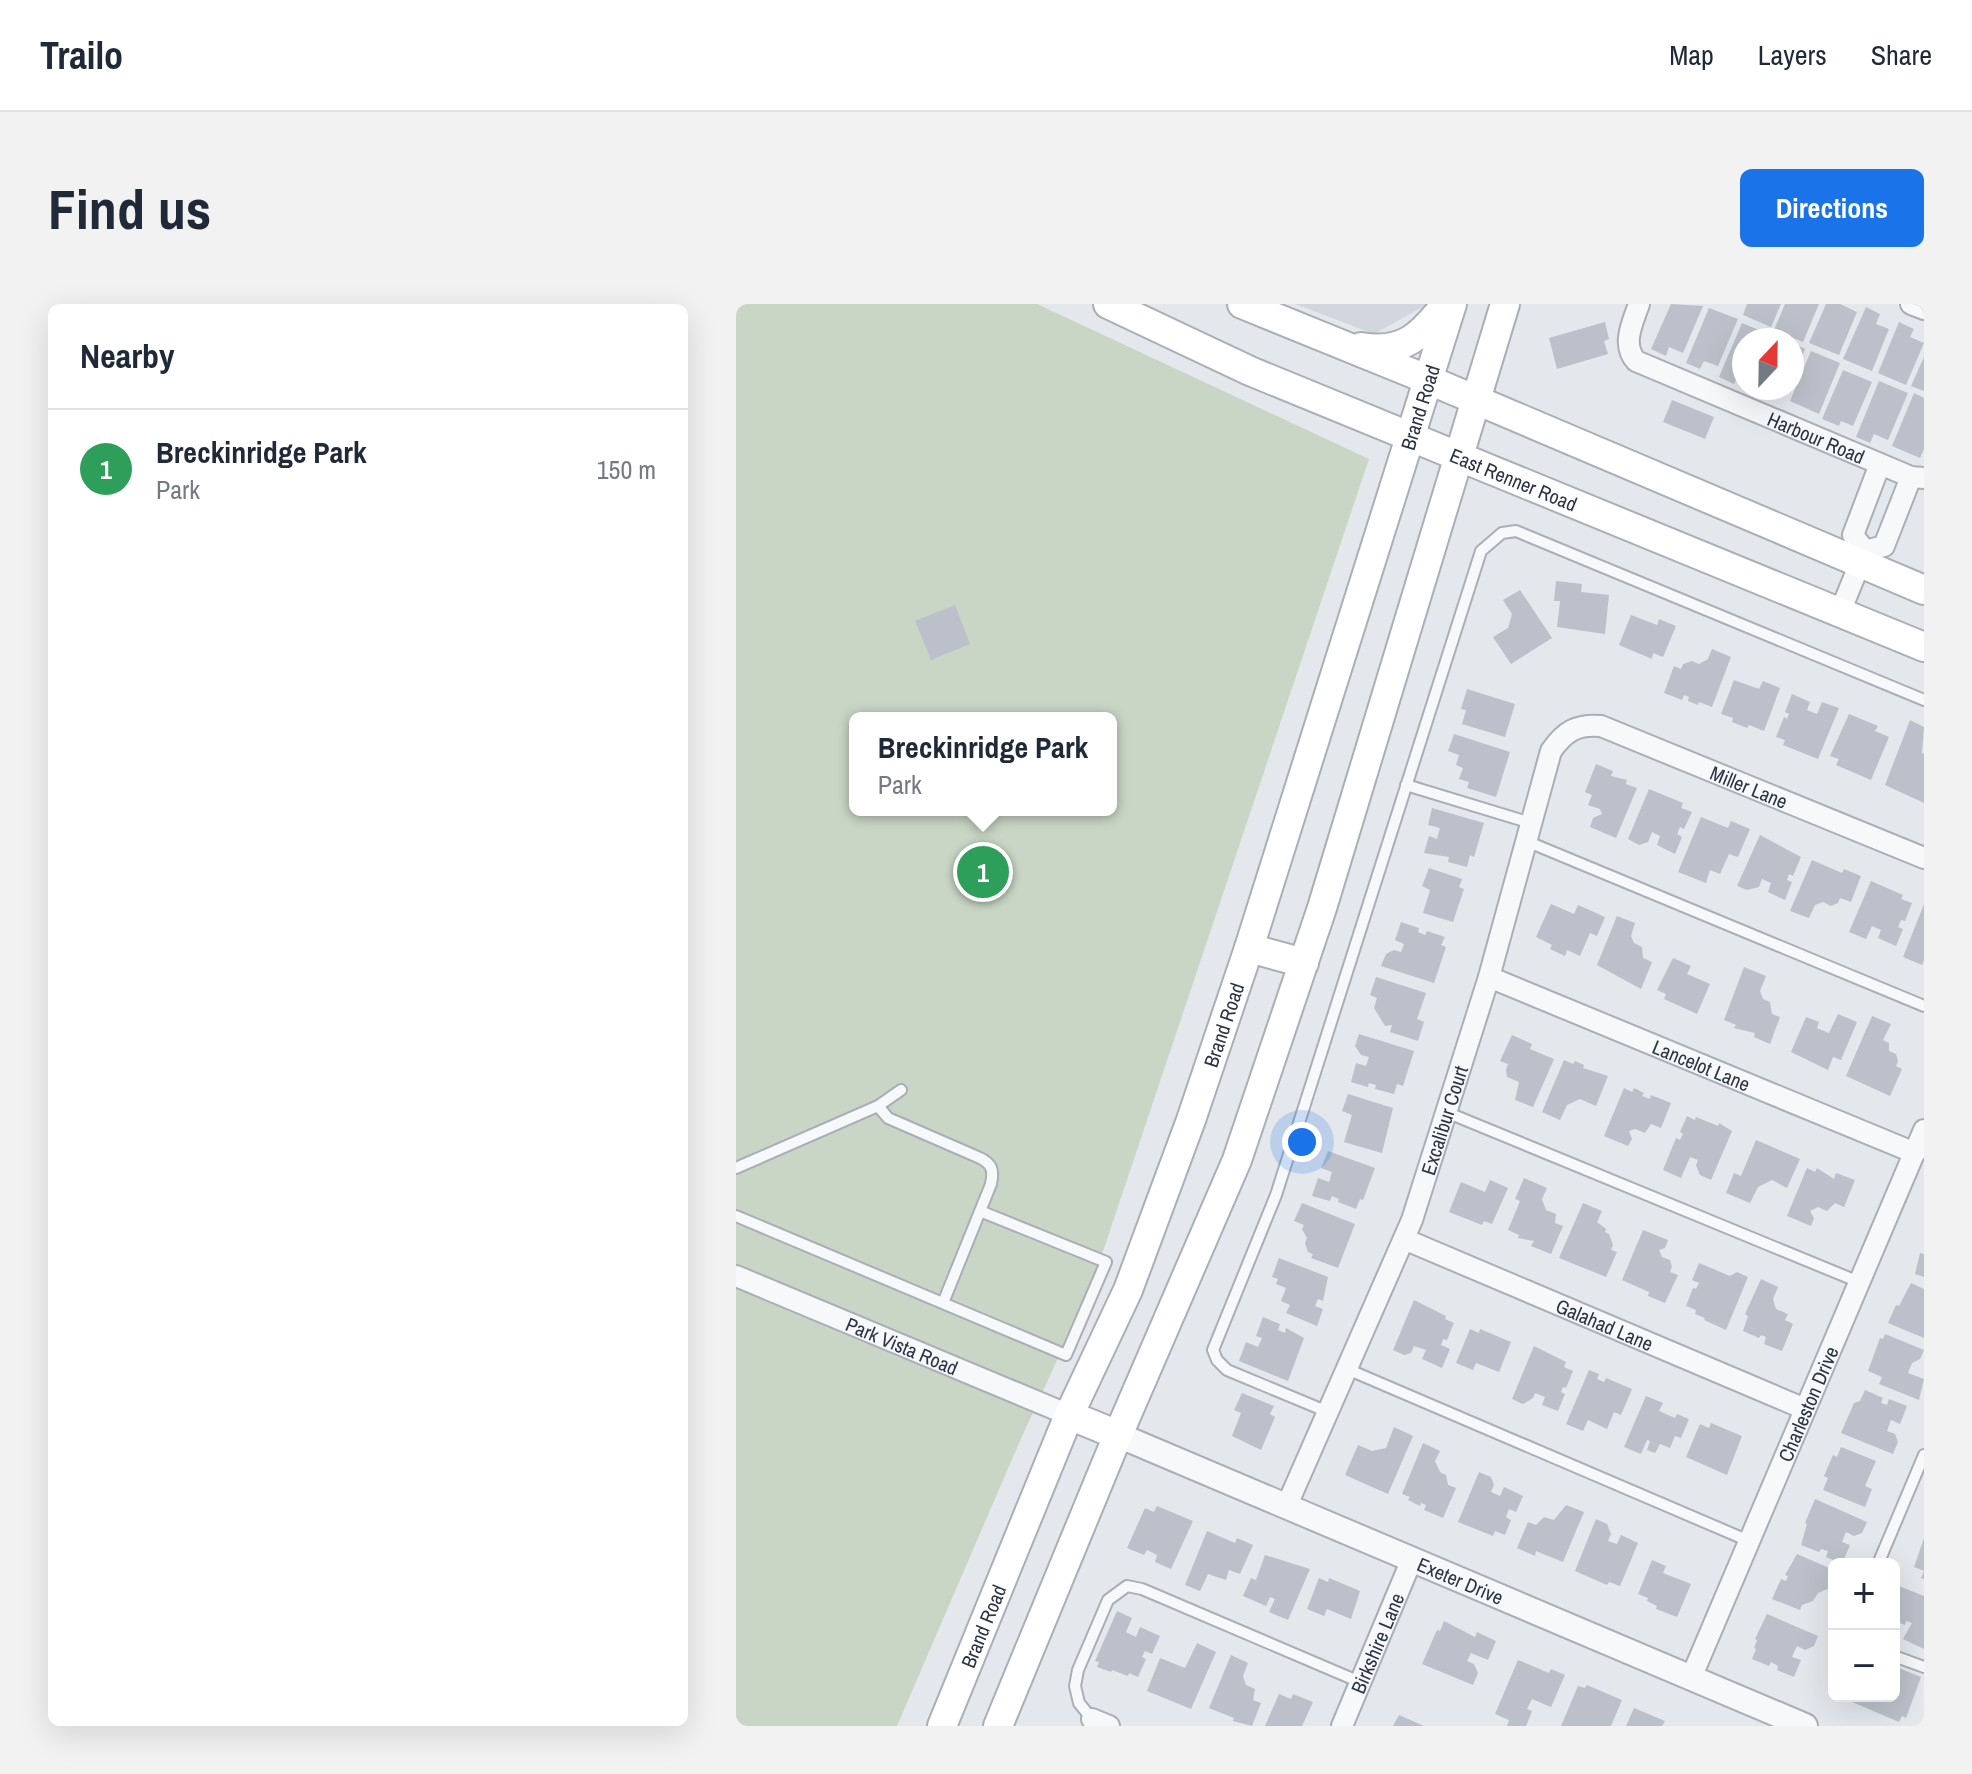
<!DOCTYPE html>
<meta charset="utf-8">
<style>
:root{--surface:#fff;--page:#f2f2f3;--text:#1f2937;--muted:#747a83;--line:#e0e1e3;--accent:#1a73e8}
body{margin:0;font-family:"Archivo Narrow",sans-serif;background:var(--page);color:var(--text)}
.controls{position:absolute;right:24px;bottom:24px;display:grid;overflow:hidden;border-radius:12px;box-shadow:0 8px 32px #0002}
.controls button{width:72px;height:72px;display:grid;place-items:center;padding:0;border:0;border-bottom:2px solid var(--line);background:var(--surface);color:var(--text);font:40px sans-serif}
.compass{position:absolute;left:996px;top:24px;width:72px;height:72px;border-radius:50%;background:var(--surface);box-shadow:0 8px 32px #0002;rotate:22deg}
.you{position:absolute;left:566px;top:838px;width:28px;height:28px;margin:-20px;border:6px solid #fff;border-radius:50%;background:#1a73e8;box-shadow:0 0 0 12px #1a73e833}
.badge{display:grid;place-items:center;width:52px;height:52px;border-radius:50%;background:var(--accent);color:#fff;font-size:26px;font-weight:700}
.pin{position:absolute;translate:-50% -50%;border:4px solid #fff;box-shadow:0 2px 8px #0006}
.popup{position:absolute;left:113px;top:408px;width:268px;height:104px;box-sizing:border-box;display:grid;place-content:center;border-radius:12px;background:var(--surface);filter:drop-shadow(0 2px 6px #0005);font-size:26px;white-space:nowrap;color:var(--muted)}
.popup b{font-size:30px;color:var(--text)}
.popup::after{content:'';position:absolute;left:50%;top:100%;margin-left:-16px;border:16px solid transparent;border-top-color:var(--surface)}
.list{margin:0;padding:0;list-style:none}
h2{display:flex;justify-content:space-between;align-items:center;height:104px;margin:0;padding:0 32px;font-size:34px}
h2 small{font-size:26px;font-weight:400;color:var(--muted)}
.list li{display:grid;grid-template-columns:52px 1fr auto;gap:24px;align-items:center;box-sizing:border-box;height:120px;padding:0 32px;border-top:2px solid var(--line)}
.list b{display:block;font-size:30px;white-space:nowrap}
.list p{margin:0;font-size:26px;white-space:nowrap;color:var(--muted)}
.list em{font-size:26px;font-style:normal;color:var(--muted)}
.map{position:relative;flex:none;width:1188px;height:1422px;overflow:hidden;border-radius:12px}
header{display:flex;align-items:center;gap:48px;box-sizing:border-box;height:112px;padding:0 40px;background:var(--surface);border-bottom:2px solid var(--line)}
header strong{font-size:38px}
nav{display:flex;gap:44px;margin-inline-start:auto;font-size:28px}
.intro{display:flex;align-items:center;justify-content:space-between;box-sizing:border-box;height:192px;padding:0 48px}
h1{margin:0;font-size:56px}
.button{padding:20px 36px;border-radius:12px;background:var(--accent);color:#fff;font-size:28px;font-weight:700}
main{display:flex;gap:48px;padding:0 48px}
aside{flex:1;background:var(--surface);border-radius:12px;box-shadow:0 8px 32px #0002}
.map>svg:first-child{display:block}
</style>
<header>
<strong>Trailo</strong>
<nav><a>Map</a><a>Layers</a><a>Share</a></nav>
</header>
<div class="intro"><h1>Find us</h1><a class="button">Directions</a></div>
<main>
<aside>
<h2>Nearby<small></small></h2>
<ul class="list">
<li><span class="badge" style="background:#2e9e5b">1</span><div><b>Breckinridge Park</b><p>Park</p></div><em>150 m</em></li>
</ul>
</aside>
<div class="map">
<svg width="1188" height="1422" viewBox="0 0 1188 1422">
<rect width="100%" height="100%" fill="#e4e7ec"/>
<path fill="#d2d6de" d="M559,0h133l-54,30z"/>
<path fill="#c9d6c5" fill-rule="evenodd" d="M0,0h301l332,155 -277,825 -73,159 -122,283h-161zM119,414h256v92h-256z"/>
<path fill="#bbc0ca" d="M935,0l32,2 -20,47 -14,-6 -3,9 -15,-7z
M1011,0h34l-10,23 -28,-12z
M1049,0h34l-16,38 -29,-12z
M1090,0h14l17,8 -18,43 -30,-12z
M1130,3l14,7 -4,10 13,5 -17,42 -29,-12z
M973,4l29,11 -20,47 -14,-5 -4,8 -14,-6z
M869,18l4,17 -5,2 4,13 -51,15 -8,-31z
M1163,18l15,7 -4,8 14,6 -18,42 -28,-12z
M1006,19l29,12 -2,5h-25v41l-7,-3 -3,6 -15,-7z
M1056,39l13,6 -13,31z
M1075,47l29,12 -21,51 -29,-13z
M1188,53v34l-13,-5z
M1107,66l29,12 -19,44 -12,-5 -2,5 -17,-7z
M1143,77l29,12 -20,47 -14,-6 -4,9 -14,-6z
M1014,84h38l-3,8 -13,-5 -3,5z
M1178,89l10,5v51l-4,9 -28,-12z
M936,96l42,17 -9,22 -42,-17z
M820,277l26,3 -1,8 28,3 -4,39 -48,-7 3,-26h-6z
M784,286l32,48 -41,26 -18,-27 15,-9 4,-14 -9,-14z
M219,301l15,39 -39,16 -16,-39z
M895,311l26,10 2,-6 17,7 -13,31 -10,-4 -1,6 -33,-14z
M976,345l19,8 -19,50 -13,-5 -1,3 -10,-4 1,-4 -5,-2 -2,5 -18,-7 10,-27 7,3 2,-5 9,-3 7,3 9,-5z
M998,376l25,9 4,-8 17,7 -16,43 -15,-6 -2,3 -15,-6 1,-4 -12,-4z
M731,385l48,15 -10,33 -43,-13 4,-14 -5,-1z
M1056,390l18,8 -3,8 10,4 5,-12 17,6 -21,51 -35,-14 2,-5 -9,-3 8,-20 3,2 2,-5 -4,-2z
M1113,410l29,12 -3,5 14,6 -18,43 -35,-15 3,-6 -9,-3z
M1174,416l14,7 -2,26 2,1v49l-39,-18z
M718,430l56,18 -14,45 -29,-9 2,-6 -10,-3 4,-11 -7,-3 3,-10 -11,-4z
M860,460l17,7 -2,5 16,4 -1,4 11,4 -21,50 -26,-11 3,-9 9,-4 -2,-5 -12,-4 4,-10 -7,-3z
M913,485l34,14 -2,5 11,4 -8,17 -4,-2 -3,7 5,3 -7,17 -18,-9 3,-9 -8,-4 -4,10 -9,3 -11,-6z
M696,504l52,15 -10,34 -4,-2 -3,12 -19,-5 1,-5 -25,-4 5,-17 8,3 3,-11 -12,-3z
M965,513l27,11 3,-7 19,8 -12,28 -9,-3 -9,20 -10,-4 -4,13 -28,-11z
M1024,531l41,22 -8,19 -4,-2 -2,6 5,2 -7,18 -17,-8 3,-9 -9,-4 -3,8 -12,3 -10,-4z
M1076,556l30,13 2,-4 17,7 -10,26 -11,-4 -2,5 -7,3 -8,-4 -8,3 -6,13 -19,-7z
M693,564l33,11 -3,8 5,2 -11,33 -30,-9 7,-23 -8,-4z
M1135,577l32,14 -2,4 11,4 -7,18 -4,-1 -3,7 5,2 -7,17 -18,-8 3,-8 -9,-4 -6,13 -17,-7z
M815,600l23,10 4,-9 27,12 -8,19 -7,-3 -10,23 -13,-6 -2,6 -15,-7 2,-4 -16,-8z
M1188,600v57l-2,4 -19,-8z
M881,612l18,7 -4,13 3,7 8,4 1,11 9,4 -11,27 -44,-24z
M665,618l18,6 -1,4 7,3 2,-4 18,6 -4,8 5,2 -12,36 -53,-17 5,-12 8,-4 7,2 3,-8 -9,-4z
M937,654l18,8 -4,8 23,10 -13,30 -33,-15 2,-5 -9,-4z
M1008,663l22,9 -6,15 3,8 7,3 2,12 8,3 -10,27 -16,-7 1,-4 -21,-5 2,-3 -12,-5z
M640,673l50,16 -9,26 7,3 -6,19 -28,-9 2,-7 -7,1 -11,-18 3,-10 -7,-3z
M1102,710l19,8 -16,38 -8,-3 -5,13 -37,-18 15,-35 13,5 -2,6 12,5z
M1136,712l19,8 -8,16 6,3v8l7,3 2,7 -2,5 6,3 -12,27 -44,-20z
M623,730l55,17 -11,35 -6,-2 -3,10 -19,-5 1,-4 -7,-2 -1,4 -17,-5 5,-19 10,3 3,-9 -8,-2 -6,-9z
M776,731l20,9 -2,5 24,10 -21,48 -18,-7 4,-18 -12,-5 -1,-7 2,-6 -8,-3z
M828,756l9,4 2,-3 9,4 -1,3 25,8 -12,30 -16,-7 -13,6 -7,15 -18,-8z
M888,784l8,4 2,-4 10,5 -2,3 8,3 1,-4 20,8 -10,25 -10,-4 -6,9 -10,-4 -6,2 3,8 -4,7 -24,-10z
M612,790l45,14 -11,45 -38,-11 8,-27 -10,-4z
M951,812l8,4 1,-3 22,9 1,-3 13,8 -21,49 -11,-5 -4,-10 2,-5 -8,-3 -9,21 -18,-8 13,-32 4,2 3,-6 -3,-2z
M1020,836l44,19 -13,29 -15,-8 -14,7 -8,16 -24,-10 8,-20 7,3z
M592,847l47,17 -12,32 -3,-1 -4,10 -18,-7 1,-3 -7,-3 -2,5 -18,-5 6,-18 11,4 3,-10 -11,-4z
M1071,864l8,4 2,-4 17,11 2,-6 19,7 -11,27 -9,-4 -8,8 -9,-4 -8,4 4,7 -3,8 -24,-10z
M788,874l23,10 -5,11 4,11 10,4 -1,9 8,3 -12,28 -20,-8 3,-5 -16,-3 1,-3 -11,-5 12,-29 -5,-2z
M754,876l18,8 -16,36 -8,-3 -2,4 -33,-13 12,-30 24,10z
M566,899l53,21 -17,44 -27,-10 2,-4 -5,-2 -3,-9 2,-5 -5,-9 2,-4 -10,-4z
M847,899l19,8 -5,11 9,7 -1,3 4,2 4,11 -2,5 6,2 -11,25 -47,-19z
M907,926l25,10 -3,8 -6,2 3,7 8,3 2,7 -2,5 8,3 -13,28 -17,-7 1,-4 -27,-12z
M1184,949l4,1v23l-9,-3z
M543,954l49,19 -5,24 -5,-2 -3,7 8,3 -6,17 -31,-13 4,-8 -9,-4 5,-13 -10,-4 2,-5 -6,-2z
M963,959l31,13 7,-4 11,5 -22,53 -22,-10 1,-2 -10,-4 1,-4 -10,-4 7,-18 3,1 3,-6 -7,-3z
M1025,975l17,8 -5,12 3,10 12,5 -3,6 8,4 -11,27 -18,-7 2,-7 -5,-2 -2,3 -16,-7 5,-15 -3,-2z
M1175,979l13,6v49l-36,-15 8,-18 3,1z
M678,996l32,16 -1,3 9,4 -7,17 -4,-1 -2,6 9,4 -8,19 -20,-9 4,-9 -12,-4 -3,7 -7,2 -11,-5z
M527,1013l17,7 -2,6 7,3 1,-5 18,10 -16,43 -49,-20 7,-19 12,5 4,-9 -6,-2z
M734,1025l9,4 1,-4 31,13 -12,30 -23,-9 -3,7 -17,-7z
M1149,1030l39,16 -4,9 -8,4 -4,10 16,6 -5,21 -40,-16 3,-7 -14,-6 12,-33 3,1z
M798,1042l32,16 -2,5 9,4 -7,17 -3,-1 -2,5 4,2 -7,17 -16,-6 3,-8 -10,-4 -2,5 -10,6 -11,-5z
M853,1066l10,4 -2,5 7,3 2,-4 26,11 -11,26 -7,-3 -7,17 -19,-9 -5,11 -17,-7z
M1129,1086l18,8 -2,5 6,2 2,-6 18,7 -7,18 -9,-4 -4,11 8,3 3,8 -5,12 -52,-21 13,-30 6,-2z
M506,1089l32,13 -4,8 5,3 -14,33 -29,-14 9,-23 -7,-3z
M910,1092l17,7 -4,8 16,7 2,-4 12,5 -8,19 -6,-2 -5,12 -10,-4 -5,9 -8,-3 3,-9 -3,-1 -6,14 -17,-7z
M975,1119l31,13 -15,39 -41,-18 14,-33 9,4z
M658,1123l19,9 -25,58 -43,-19 13,-30 14,6 14,-3z
M687,1139l17,8 -5,10 5,11 6,3 2,10 8,3 -13,30 -19,-8 2,-5 -5,-2 -1,3 -12,-6 2,-3 -8,-3z
M1105,1143l35,14 -11,25 7,3 -7,18 -42,-17 5,-12 -4,-2 9,-21 4,2z
M743,1168l12,5 3,8 -3,7 9,4 4,-9 19,9 -7,16 -7,-3 -3,8 5,3 -6,15 -10,-4 -2,5 -35,-14z
M1079,1195l52,23 -5,11 -8,3 -8,-4 -4,10 8,3 -8,19 -16,-7 2,-6 -7,-2 -2,3 -18,-7 6,-21 -2,-1z
M830,1201l18,7 -21,50 -27,-11 -1,5 -18,-8 11,-26 8,3 8,-8 10,3z
M421,1202l36,15 -22,48 -16,-7 2,-7 -10,-5 -3,5 -17,-7 18,-40 9,4z
M860,1215l11,5 4,10 -3,7 9,3 4,-9 17,8 -18,43 -11,-4 -2,3 -32,-14z
M471,1227l28,12 2,-5 16,7 -13,29 -11,-4 -3,10 -18,-6 -8,17 -15,-6z
M1188,1234v41l-3,-1 3,-7 -10,-4z
M1061,1250l37,16v22l-7,-3 -9,4 -5,8 -11,4 -2,5 -28,-11 9,-20 5,2 2,-5 -3,-1z
M529,1251l45,14 -22,51 -19,-8 6,-13 -5,-2 -4,9 -23,-10 8,-18 5,2z
M916,1256l14,6 -3,7 28,11 -14,33 -21,-8 1,-3 -10,-5 1,-3 -10,-4z
M583,1274l9,4 1,-4 31,13 -9,28 -24,-10 -3,7 -17,-7z
M1163,1282l25,10v53l-21,-10 9,-16 -6,-2 -1,4 -11,-4v-23z
M381,1307l15,7 -6,14 10,5 4,-10 20,9 -8,18 -7,-3 -3,6 4,2 -8,18 -9,-4 -1,3 -16,-6 -1,2 -14,-5 2,-5 -4,-1z
M1031,1310l51,22 -4,10 -9,4 -8,-4 -5,11 9,3 -7,17 -17,-7 1,-4 -7,-4 -2,4 -17,-7 4,-10 -2,-1 3,-8 -2,-1z
M708,1317l31,16 2,-5 19,9 -8,19 -17,-7 -4,8 7,3 4,9 -5,12 -51,-21 15,-34 3,1z
M461,1339l19,9 -25,57 -44,-18 13,-33 25,10z
M495,1351l17,8 -5,13 3,9 9,4 -2,11 8,3 -9,23 -19,-5 1,-3 -25,-10z
M782,1356l31,13 2,-4 14,6 -14,32 -19,-8 -5,10 5,2 -6,15h-19l2,-6 -14,-6z
M1160,1363l25,10 -15,41 -4,-2 -3,6 -47,-20 2,-6h40z
M851,1381l35,15 -11,26h-50l17,-40 7,2z
M543,1390l12,5 2,-5 20,8 -11,24h-37z
M898,1404l31,13 -3,5h-36z
M663,1411l25,11h-31z"/>
<g fill="none" stroke-linecap="round" stroke-linejoin="round">
<g stroke="#a9aeb7" stroke-width="14">
<path id="service" d="M670,481l125,38
M790,537l398,165
M142,802l10,12 92,40c12,6 14,12 11,26l-48,119
M710,808l413,170
M0,864l142,-62 23,-16
M0,912l330,139 40,-93 -126,-51
M611,1065l402,172
M592,1108l-101,-42 -10,-10 -4,-10 63,-155 205,-644 21,-18 14,-2 408,169
M1142,1260l46,-109
M1158,1352l30,11
M356,1415l-13,-16 -4,-17 3,-16 30,-70 19,-14 15,3 218,93"/>
</g>
<g stroke="#a9aeb7" stroke-width="24">
<g id="minor">
<path id="s1" d="M903,0c-6,18 -18,40 -3,57l275,116 13,1"/>
<path d="M1175,0l13,5"/>
<path d="M1129,247l-12,-16 27,-71"/>
<path d="M1129,247l19,-5 27,-69"/>
<path d="M1104,308l25,-61"/>
<path id="s2" d="M753,673l426,176"/>
<path id="s3" d="M668,935l401,170"/>
<path id="s4" d="M0,972l333,139"/>
<path id="s5" d="M551,1201l125,-285 77,-243 62,-226c14,-20 26,-27 50,-25l323,132"/>
<path id="s6" d="M955,1374l233,-548"/>
<path d="M356,1415l17,7"/>
<path id="s7" d="M606,1422l70,-167"/>
</g>
</g>
<g stroke="#a9aeb7" stroke-width="28">
<g id="tertiary">
<path id="s8" d="M382,1131l687,291"/>
</g>
</g>
<g stroke="#a9aeb7" stroke-width="32">
<g id="secondary">
<path id="s9" d="M372,0l142,67 674,276"/>
<path d="M506,0l187,76 495,210"/>
<path d="M625,43c43,7 60,-11 85,-43"/>
<path d="M513,644l55,15"/>
<path d="M333,1111l49,20"/>
<path id="s10" d="M206,1422l127,-311 59,-125 63,-170 58,-172 203,-644"/>
<path d="M262,1422l120,-291 119,-275 85,-252 183,-604"/>
</g>
</g>
<use href="#service" stroke="#f7f8fa" stroke-width="10"/>
<use href="#minor" stroke="#f7f8fa" stroke-width="20"/>
<use href="#tertiary" stroke="#f7f8fa" stroke-width="24"/>
<use href="#secondary" stroke="#fff" stroke-width="28"/>
</g>
<g text-anchor="middle" dominant-baseline="central" stroke-width="7" stroke-linejoin="round" paint-order="stroke">
<g font-size="20" fill="#2b3445" stroke="#f4f6f9">
<text stroke="none"><textPath href="#s10" startOffset="1404">Brand Road</textPath></text>
<text stroke="none"><textPath href="#s1" startOffset="256">Harbour Road</textPath></text>
<text stroke="none"><textPath href="#s9" startOffset="442">East Renner Road</textPath></text>
<text stroke="none"><textPath href="#s5" startOffset="1020">Miller Lane</textPath></text>
<text stroke="none"><textPath href="#s10" startOffset="756">Brand Road</textPath></text>
<text stroke="none"><textPath href="#s2" startOffset="230">Lancelot Lane</textPath></text>
<text stroke="none"><textPath href="#s5" startOffset="416">Excalibur Court</textPath></text>
<text stroke="none"><textPath href="#s3" startOffset="218">Galahad Lane</textPath></text>
<text stroke="none"><textPath href="#s4" startOffset="180">Park Vista Road</textPath></text>
<text stroke="none"><textPath href="#s6" startOffset="298">Charleston Drive</textPath></text>
<text stroke="none"><textPath href="#s8" startOffset="372">Exeter Drive</textPath></text>
<text stroke="none"><textPath href="#s10" startOffset="108">Brand Road</textPath></text>
<text stroke="none"><textPath href="#s7" startOffset="90">Birkshire Lane</textPath></text>
</g>
</g>
</svg>
<div class="controls">
<button>+</button>
<button>−</button>
</div>
<svg class="compass" viewBox="-18 -18 36 36"><path d="M0-13l5 13h-10z" fill="#e53935"/><path d="M0 13l5-13h-10z" fill="#747a83"/></svg>
<div class="you"></div>
<div class="pin badge" style="left:247px;top:568px;background:#2e9e5b">1</div>
<div class="popup"><b>Breckinridge Park</b>Park</div>
</div>
</main>
